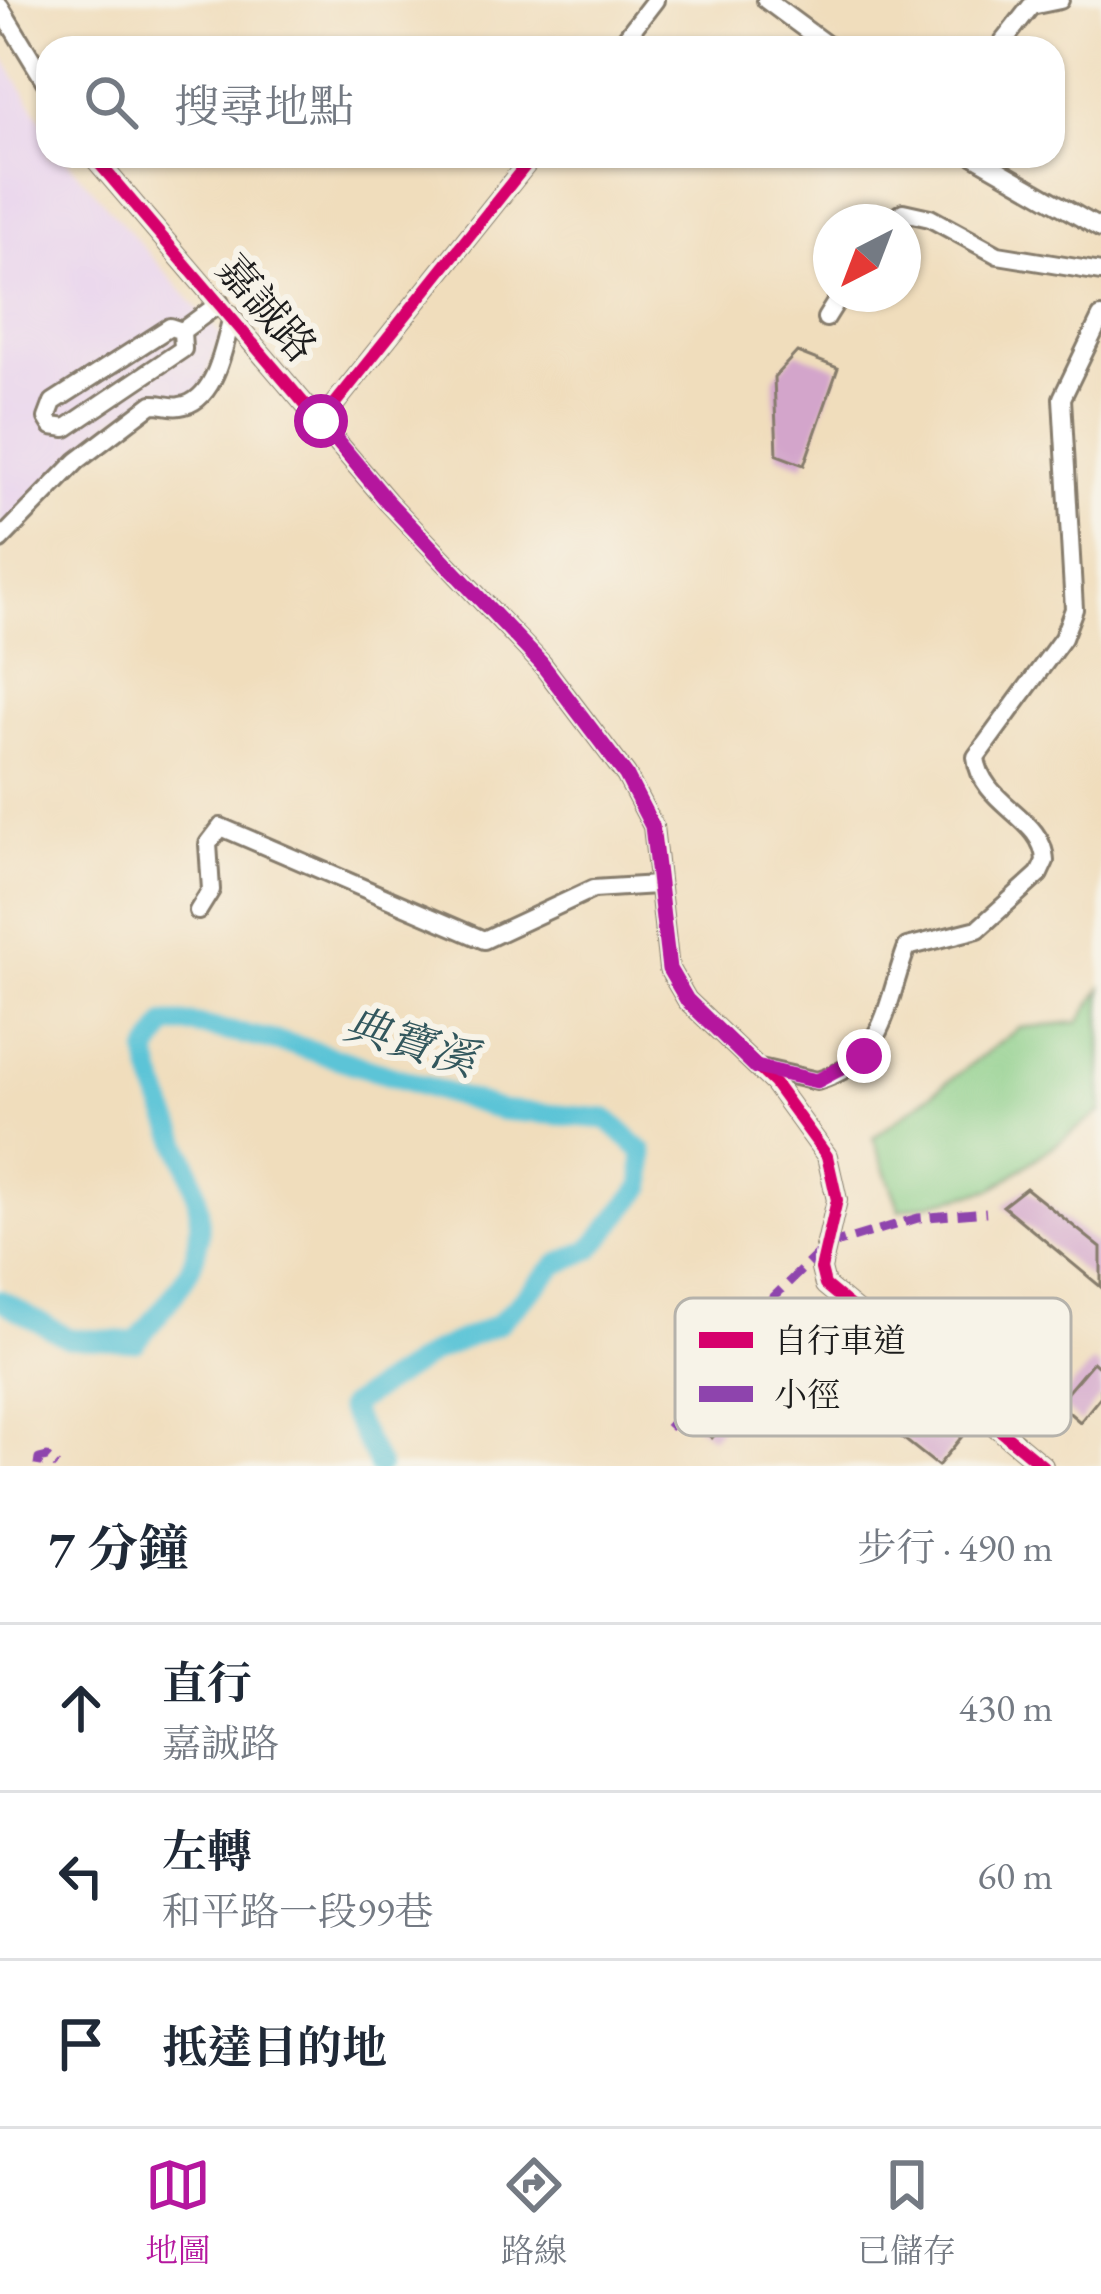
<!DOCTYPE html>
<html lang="zh-TW">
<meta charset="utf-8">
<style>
:root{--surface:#fff;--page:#f2f2f3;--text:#1f2937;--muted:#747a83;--line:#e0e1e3;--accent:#b5179e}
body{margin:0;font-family:"EB Garamond","Noto Serif TC",serif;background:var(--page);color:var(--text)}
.compass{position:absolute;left:813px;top:204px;width:108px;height:108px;border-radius:50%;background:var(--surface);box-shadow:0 3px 9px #0004;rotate:222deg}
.stop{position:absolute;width:36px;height:36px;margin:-27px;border:9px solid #b5179e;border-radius:50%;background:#fff}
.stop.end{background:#b5179e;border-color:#fff;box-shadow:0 3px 12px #0008}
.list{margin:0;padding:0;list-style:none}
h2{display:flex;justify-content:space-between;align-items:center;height:156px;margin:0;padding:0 48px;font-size:51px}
h2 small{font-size:39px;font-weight:400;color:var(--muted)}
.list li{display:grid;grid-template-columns:78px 1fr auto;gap:36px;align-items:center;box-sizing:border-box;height:168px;padding:0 48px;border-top:3px solid var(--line)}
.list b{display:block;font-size:45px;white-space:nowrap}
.list p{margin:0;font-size:39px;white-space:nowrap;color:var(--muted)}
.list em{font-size:39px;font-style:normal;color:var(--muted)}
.icon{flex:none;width:66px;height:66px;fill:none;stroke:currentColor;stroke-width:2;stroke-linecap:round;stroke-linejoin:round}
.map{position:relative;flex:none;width:1101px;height:1466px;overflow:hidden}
.search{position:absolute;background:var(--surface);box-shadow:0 3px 9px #0004;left:36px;right:36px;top:36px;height:132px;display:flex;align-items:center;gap:30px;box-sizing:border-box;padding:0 42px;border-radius:36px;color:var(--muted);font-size:45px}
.sheet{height:660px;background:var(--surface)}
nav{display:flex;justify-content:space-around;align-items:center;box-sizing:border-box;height:168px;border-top:3px solid var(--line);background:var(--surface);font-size:33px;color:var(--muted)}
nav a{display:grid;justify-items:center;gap:6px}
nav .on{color:var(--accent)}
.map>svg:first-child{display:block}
</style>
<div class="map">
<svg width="1101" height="1466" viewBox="0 0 1101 1466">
<rect width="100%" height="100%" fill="#f7f3e8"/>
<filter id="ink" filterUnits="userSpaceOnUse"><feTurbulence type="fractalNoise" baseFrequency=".00833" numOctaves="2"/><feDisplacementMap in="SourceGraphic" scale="24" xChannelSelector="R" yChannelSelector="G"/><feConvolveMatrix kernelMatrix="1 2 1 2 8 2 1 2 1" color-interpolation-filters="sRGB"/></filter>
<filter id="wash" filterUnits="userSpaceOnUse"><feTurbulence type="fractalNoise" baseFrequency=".004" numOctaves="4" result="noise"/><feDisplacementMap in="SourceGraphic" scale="48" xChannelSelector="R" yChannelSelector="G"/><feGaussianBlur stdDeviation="2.7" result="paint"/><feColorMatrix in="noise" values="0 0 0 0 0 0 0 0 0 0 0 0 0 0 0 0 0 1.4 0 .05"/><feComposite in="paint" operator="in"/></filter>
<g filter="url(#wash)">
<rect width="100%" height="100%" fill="#f0ddbc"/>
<path fill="#e8d2ee" d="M0,52l48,79v25h15l158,179 -20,55 -24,14 -22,-8 -42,24 -113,115z"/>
<path fill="#89cd87" stroke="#527452" stroke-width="3" d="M1101,989v123l-108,77 -93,21 -27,-72 146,-110 60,-6z"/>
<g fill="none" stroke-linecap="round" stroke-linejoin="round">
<path stroke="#5bc4d7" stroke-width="21" d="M0,1300l68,38 68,4c18,-24 43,-49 55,-76 31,-72 -31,-141 -43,-212l18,-30h27l101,21 206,65 107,9 36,33v34l-52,63 -35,16 -58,59 -64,28 -86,55 31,59"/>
</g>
<g id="blocks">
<path fill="#d3a5cb" d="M797,352l41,16 -34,97 -27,-10 -3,-78z
M1026,1188l75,60v39l-98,-81z
M1093,1362l8,7v27l-21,26 -22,-19z
M930,1389l43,34 -35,43 -43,-34z
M702,1397l26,21 -16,20 -26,-21z"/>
</g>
</g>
<g filter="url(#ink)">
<use href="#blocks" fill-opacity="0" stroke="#867c6c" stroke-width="3"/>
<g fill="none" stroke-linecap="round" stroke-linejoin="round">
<g stroke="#867c6c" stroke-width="22">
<path id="minor" d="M766,0l65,48
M0,7l48,79
M618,48l37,-48
M998,48l33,-42 29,-6
M93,156l295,346 153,161 85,112 27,51 16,143 18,31 87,83 53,73 10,44 -16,69 4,16 218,181
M974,156l127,73
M887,222l16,-10 27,6 68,37 103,17
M826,318l15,-24
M182,331l1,18 -117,79 -14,-2 -5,-8 6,-16 117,-75 12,4 38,-28
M321,421l212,-265
M0,540l77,-79 75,-57c10,-1 18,4 28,2 36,-4 44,-61 52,-89
M198,911l13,-21 -3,-46 13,-17 263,113 109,-51 64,-4
M760,1068l57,13c69,-20 68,-76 90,-134l71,-18 61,-55 6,-13c-1,-44 -64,-56 -69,-104l87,-119 11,-29 -12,-211 39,-81"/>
</g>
<use href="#minor" stroke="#fff" stroke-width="16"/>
<path stroke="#8e44ad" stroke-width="9" stroke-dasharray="18 9" stroke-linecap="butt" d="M668,1428l41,-44 43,-66 74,-72 92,-28 68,-6
M38,1466l1,-7 8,-2 10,9"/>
<g stroke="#f7f3e8" stroke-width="20">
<path id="cycleway" d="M93,156l295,346 153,161 85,112 27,51 16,143 18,31 87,83 53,73 10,44 -16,69 4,16 218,181
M321,421l212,-265"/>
</g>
<use href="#cycleway" stroke="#d6006c" stroke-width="12"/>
</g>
</g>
<g fill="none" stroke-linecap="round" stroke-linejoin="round" filter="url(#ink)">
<path stroke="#b5179e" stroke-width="15" d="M321,421l67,81 153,161 85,112 26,51 17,143 18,31 69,67 61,14 47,-25"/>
</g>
<g text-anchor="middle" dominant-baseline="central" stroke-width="12" stroke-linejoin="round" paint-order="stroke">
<g font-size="42" fill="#1c1c1c" stroke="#f7f3e8">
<text transform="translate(267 308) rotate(49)">嘉誠路</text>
</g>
<g font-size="45" font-style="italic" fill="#32575d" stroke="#f7f3e8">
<text transform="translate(411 1041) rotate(17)">典寶溪</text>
</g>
</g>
<rect x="675" y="1298" width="396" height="138" rx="18" fill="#f7f3e8" stroke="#b5b2ab" stroke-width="3"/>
<rect x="699" y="1332" width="54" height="16" fill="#d6006c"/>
<rect x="699" y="1386" width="54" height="16" fill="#8e44ad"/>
<g font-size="33" fill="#1c1c1c">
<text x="774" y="1352">自行車道</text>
<text x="774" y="1406">小徑</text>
</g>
</svg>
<svg class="compass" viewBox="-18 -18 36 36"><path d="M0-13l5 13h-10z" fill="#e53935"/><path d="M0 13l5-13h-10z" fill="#747a83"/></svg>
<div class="stop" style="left:321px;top:421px"></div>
<div class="stop end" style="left:864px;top:1056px"></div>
<div class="search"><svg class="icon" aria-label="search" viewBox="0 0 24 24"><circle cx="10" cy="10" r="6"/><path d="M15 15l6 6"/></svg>搜尋地點</div>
</div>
<section class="sheet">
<h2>7 分鐘<small>步行 · 490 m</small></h2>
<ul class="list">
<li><svg class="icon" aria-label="ahead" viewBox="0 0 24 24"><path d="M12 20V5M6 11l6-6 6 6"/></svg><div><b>直行</b><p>嘉誠路</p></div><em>430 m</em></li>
<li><svg class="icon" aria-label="left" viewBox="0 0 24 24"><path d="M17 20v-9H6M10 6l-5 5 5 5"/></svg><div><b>左轉</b><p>和平路一段99巷</p></div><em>60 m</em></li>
<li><svg class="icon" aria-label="arrive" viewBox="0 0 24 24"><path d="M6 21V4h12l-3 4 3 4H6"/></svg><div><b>抵達目的地</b></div></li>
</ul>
</section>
<nav>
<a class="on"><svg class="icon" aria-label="map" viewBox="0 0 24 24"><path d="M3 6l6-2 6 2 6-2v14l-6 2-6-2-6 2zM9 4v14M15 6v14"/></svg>地圖</a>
<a><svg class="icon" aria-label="directions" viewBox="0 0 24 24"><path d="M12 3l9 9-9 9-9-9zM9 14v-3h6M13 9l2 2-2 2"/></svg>路線</a>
<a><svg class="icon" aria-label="saved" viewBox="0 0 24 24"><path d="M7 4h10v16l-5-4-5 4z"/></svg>已儲存</a>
</nav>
